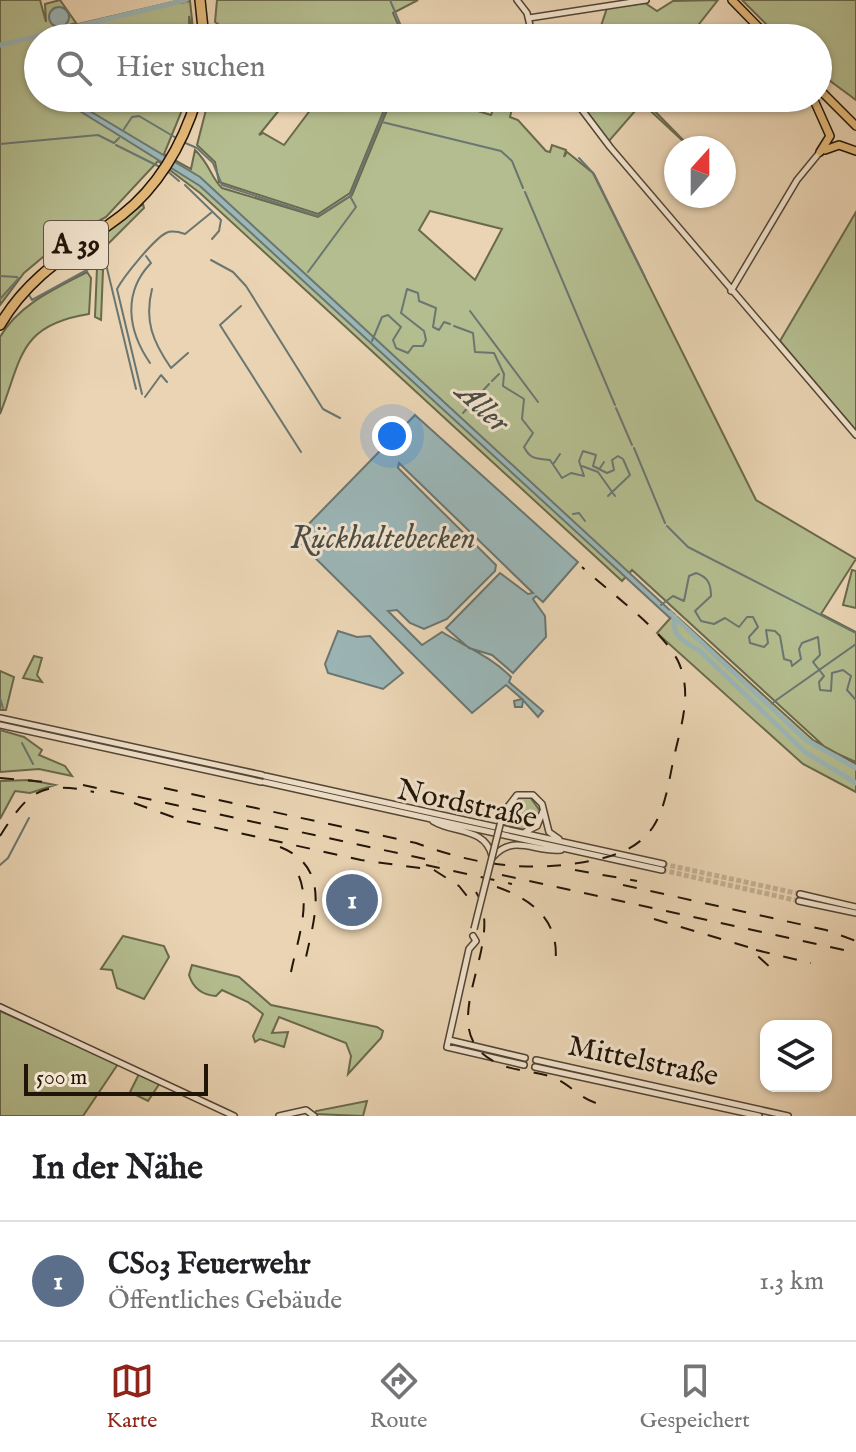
<!DOCTYPE html>
<html lang="de">
<meta charset="utf-8">
<style>
:root{--surface:#fff;--page:#f6f6f6;--text:#202124;--muted:#757577;--line:#e0e0e0;--accent:#8f2418}
body{margin:0;font-family:"IM FELL English",serif;background:var(--page);color:var(--text)}
.controls{position:absolute;right:24px;bottom:24px;display:grid;overflow:hidden;border-radius:16px;box-shadow:0 2px 6px #0004}
.controls button{width:72px;height:72px;display:grid;place-items:center;padding:0;border:0;border-bottom:2px solid var(--line);background:var(--surface);color:var(--text);font:40px sans-serif}
.compass{position:absolute;left:664px;top:136px;width:72px;height:72px;border-radius:50%;background:var(--surface);box-shadow:0 2px 6px #0004;rotate:21deg}
.scale{position:absolute;left:24px;bottom:20px;width:184px;box-sizing:border-box;padding-left:8px;border:4px solid #211508;border-top:0;font-size:22px;line-height:28px;white-space:nowrap;color:#211508;-webkit-text-stroke:6px #f1e3ce;paint-order:stroke}
.you{position:absolute;left:392px;top:436px;width:28px;height:28px;margin:-20px;border:6px solid #fff;border-radius:50%;background:#1a73e8;box-shadow:0 0 0 12px #1a73e833}
.badge{display:grid;place-items:center;width:52px;height:52px;border-radius:50%;background:var(--accent);color:#fff;font-size:26px;font-weight:700}
.pin{position:absolute;translate:-50% -50%;border:4px solid #fff;box-shadow:0 2px 8px #0006}
.list{margin:0;padding:0;list-style:none}
h2{display:flex;justify-content:space-between;align-items:center;height:104px;margin:0;padding:0 32px;font-size:34px}
h2 small{font-size:26px;font-weight:400;color:var(--muted)}
.list li{display:grid;grid-template-columns:52px 1fr auto;gap:24px;align-items:center;box-sizing:border-box;height:120px;padding:0 32px;border-top:2px solid var(--line)}
.list b{display:block;font-size:30px;white-space:nowrap}
.list p{margin:0;font-size:26px;white-space:nowrap;color:var(--muted)}
.list em{font-size:26px;font-style:normal;color:var(--muted)}
.icon{flex:none;width:44px;height:44px;fill:none;stroke:currentColor;stroke-width:2;stroke-linecap:round;stroke-linejoin:round}
.map{position:relative;flex:none;width:856px;height:1116px;overflow:hidden}
.search{position:absolute;background:var(--surface);box-shadow:0 2px 6px #0004;left:24px;right:24px;top:24px;height:88px;display:flex;align-items:center;gap:20px;box-sizing:border-box;padding:0 28px;border-radius:44px;color:var(--muted);font-size:30px}
.sheet{height:224px;background:var(--surface)}
nav{display:flex;justify-content:space-around;align-items:center;box-sizing:border-box;height:112px;border-top:2px solid var(--line);background:var(--surface);font-size:22px;color:var(--muted)}
nav a{display:grid;justify-items:center;gap:4px}
nav .on{color:var(--accent)}
.map>svg:first-child{display:block}
</style>
<div class="map">
<svg width="856" height="1116" viewBox="0 0 856 1116">
<rect width="100%" height="100%" fill="#ead4b3"/>
<filter id="stains"><feTurbulence type="fractalNoise" baseFrequency=".0025" numOctaves="4"/><feColorMatrix values="0 0 0 0 .2 0 0 0 0 .09 0 0 0 0 .02 0 0 0 .5 -.17"/></filter>
<radialGradient id="worn" r=".72"><stop offset=".6" stop-color="#630" stop-opacity="0"/><stop offset="1" stop-color="#630" stop-opacity=".3"/></radialGradient>
<path fill="#b4bd8f" stroke="#6a694c" stroke-width="2" fill-rule="evenodd" d="M0,0h40l6,22 -1,-18 15,-4 16,23 -27,8 132,-31v3l9,-2 4,37 -5,-22v22h-151v60h149l-23,56 27,15 4,-19c15,14 16,28 27,38l96,29 34,-22 40,-97h90l-4,13 13,4 7,-17 16,2 -4,17 8,3 28,31 4,1 2,-7 14,5 -2,7 3,-5 26,21 163,327 100,59 -35,55 35,18v130l-29,-13 -195,-179 -10,11 -422,-388 -42,-32 -52,56 -44,24 -38,32 -24,32zM430,211l72,18 -27,51 -56,-50z
M217,0h201l-25,13 11,25h-166l-23,-16z
M718,0l-30,38h-91l10,-30 38,-5 12,8 16,-10z
M742,0h114v100l-38,-28v-34h-38z
M209,98h80l-30,37 4,-2 21,12 30,-40 -7,-7h82l-39,95 -32,21 -99,-32 -4,-20 -18,-17z
M583,98h59l45,46 -5,4 2,-6 -42,-39 -33,38 -30,-40z
M143,204l1,4 -51,51 4,-21z
M856,212v219l-76,-90z
M97,267l6,3 -2,50 -6,-3z
M87,272l4,6 -2,36c-71,11 -67,45 -89,100v-77c19,-33 55,-48 87,-65z
M852,570l4,1v37l-13,-3z
M674,614l139,126 43,24v28l-53,-28 -146,-131z
M34,656l8,2 -5,17 5,7 -19,-4z
M0,671l14,6 -8,33h-6z
M0,730l24,7 18,13 -3,5 26,11 7,10 -33,-7 -39,3z
M30,780l25,5 -25,8 -15,-2 -15,28v-38z
M530,797l10,14 -5,14 -10,5 -22,-5 4,-16 8,-10z
M123,936l41,10 5,11 -25,42 -27,-11 -5,-18 -11,-1z
M192,965l47,12 32,28 106,22 6,4 -2,7 -33,36 3,-18 -5,-13 -67,-26 -7,16 16,-1 -4,15 -24,-8 -5,3 -2,-6 10,-22 -15,-12 -26,-12 -6,6c-14,-1 -23,-8 -27,-21z
M0,1011l118,53 -35,52h-83z
M139,1074l21,9 -12,18 -18,-9z
M367,1101l-4,15 -48,-2 1,-3z"/>
<path fill="#9bb6b7" stroke="#6a7671" stroke-width="2" d="M49 17a10 10 0 1 1 20 0a10 10 0 1 1-20 0Z
M59,98h9l132,79 474,437 -4,4 -470,-432z
M415,415l163,147 -35,40 -7,-6 -3,3 12,17 1,21 -33,36 -21,-18 -23,-7 -23,-20 54,-55 28,21 5,-1 -134,-130 -1,5 98,97 -1,6 -48,48 -23,10 -14,-6 -13,-13 -9,1 34,34 20,-13c24,15 48,24 69,45l-2,5 34,29 -5,6 -15,-17 -1,7h-7l-1,-6 8,-2 -16,-14 -34,28 -177,-175z
M338,631l19,6 13,-1 33,37 -20,16 -55,-16 -3,-9z"/>
<g fill="none" stroke-linecap="round" stroke-linejoin="round">
<path stroke="#6a7671" stroke-width="2" d="M390,0l16,38
M382,122l119,29 11,10 11,27
M124,129l8,-12 7,-1 39,23
M183,142l14,6 16,15 9,22 96,31 32,-20 40,-98
M0,144l98,-9 16,8 5,-5
M116,145l44,22
M579,158l15,16 51,103
M166,170l13,11
M185,185l36,35 -2,11 -7,8
M525,192l90,213
M146,256l5,7c-29,30 -23,68 -1,100
M211,260l22,12 13,14 77,123 17,9
M308,272l48,-65 -6,-11
M0,276l17,1
M152,289c-8,32 1,53 19,79l17,-15
M29,295l3,5 73,-40 31,129
M0,299l19,-21
M241,306l-21,19 81,127
M470,311l68,91
M454,326l19,7 2,19 19,1 10,21 -1,12 21,13 -2,20 11,14 -9,14c7,14 14,11 26,13l12,18 9,-5 13,3 -5,-15 4,-10 13,4 -3,11 14,7 7,-3 -2,-10 6,-4 5,3 7,16 -22,21
M372,341l10,-24 6,-2 13,12 -8,13 3,8 12,5 5,-7h10l3,-6 -2,-9 -23,-18 6,-24 11,4 1,8 17,7 -3,19 6,3 5,-8 6,2
M492,381l7,-7
M142,394l-25,-105c7,-13 37,-50 49,-56 6,-3 13,-1 19,1l27,-22
M145,397l16,-22 6,7
M616,408l16,37
M463,413l26,-29
M634,448l31,75
M554,463l6,-9
M582,466l16,6 17,24
M600,468l4,-6
M573,514l6,-1 6,8
M667,526l21,21 168,86
M661,605l12,-9 11,5 5,-25 7,-3c12,4 15,11 15,23l-16,15 6,10 13,3 11,-6 14,9 8,-10h6l5,10 -9,10 1,6 14,4 4,-4 -2,-13 9,1 5,5 4,23 7,2 1,5 9,-7 -2,-10 3,-6 16,-6 2,18 -7,7 11,14 -5,6 1,8 11,1 1,-18 11,-3 8,6 -4,14 9,10
M0,698l3,10
M775,701l81,-57
M769,706l5,-4
M22,743l11,21
M0,865l8,-7 21,-40"/>
<path stroke="#9bb6b7" stroke-width="5" d="M0,45l186,-45
M670,613l136,127 50,28
M675,617c-5,19 11,26 25,34l105,101 51,31"/>
<path stroke="#c2ae91" stroke-width="5" stroke-dasharray="5 2.5" stroke-linecap="butt" d="M663,864l137,30
M662,870l137,31"/>
<g stroke="#534533" stroke-width="8">
<path id="tertiary" d="M517,0l10,13 6,25
M529,18l117,-18
M573,98l37,49 246,288
M731,291l66,-111 23,-28
M0,718l262,57
M0,725l261,57
M265,776l398,88
M264,782l398,88
M503,813l14,-18h16l9,9 7,28 10,7
M433,821c21,13 52,6 59,35
M525,832l12,-6 6,-15
M493,857c20,-24 43,-4 68,-7
M800,894l56,13
M799,901l57,12
M473,936l3,5 -7,8 -22,98 77,18
M0,1007l234,109
M449,1040l76,18
M536,1060l252,56
M535,1067l224,49
M279,1116l27,-6 8,6"/>
</g>
<g stroke="#211508" stroke-width="10">
<path id="primary" d="M732,0l37,38
M818,88l38,38
M813,98l17,38 -10,16
M825,150l14,-5 17,6"/>
</g>
<g stroke="#211508" stroke-width="12">
<path id="motorway" d="M200,0l4,38
M0,325c30,-52 76,-75 122,-110 38,-30 61,-72 75,-117"/>
</g>
<use href="#tertiary" stroke="#f1e3ce" stroke-width="5"/>
<use href="#primary" stroke="#e5ba7a" stroke-width="7"/>
<use href="#motorway" stroke="#e5ba7a" stroke-width="9"/>
<path stroke="#211508" stroke-width="2" stroke-dasharray="14 14" stroke-linecap="butt" d="M0,778l55,5
M83,785l356,77
M164,788l252,55c59,22 113,30 174,18 25,-5 48,-12 63,-34 13,-20 16,-47 21,-70 7,-32 19,-64 4,-96 -17,-33 -68,-68 -96,-94
M134,803l47,17 180,40 73,10 25,16 16,20
M0,836c28,-44 40,-56 94,-44
M280,847c51,20 35,69 26,110
M426,865l86,19
M575,870l62,11
M502,875l346,76
M623,885l203,45 30,11
M497,887c37,13 64,35 58,78
M476,892c33,52 -47,136 19,170 18,10 40,8 59,16 16,6 25,20 42,25
M654,919l94,28 24,22
M756,950l55,13
M291,972c7,-35 23,-73 3,-106"/>
<g stroke="#534533" stroke-width="8" stroke-linecap="butt">
<path id="tertiary-bridge" d="M474,929l29,-116"/>
</g>
<use href="#tertiary-bridge" stroke="#f1e3ce" stroke-width="5"/>
</g>
<g text-anchor="middle" dominant-baseline="central" stroke-width="6" stroke-linejoin="round" paint-order="stroke">
<rect fill="#f1e3ce" stroke="#5f5343" stroke-width="2" x="44" y="221" width="64" height="48" rx="6"/>
<g font-size="28" font-weight="bold" fill="#211508">
<text x="76" y="245">A 39</text>
</g>
<g font-size="30" fill="#211508" stroke="#f1e3ce">
<text transform="translate(467 805) rotate(12)">Nordstraße</text>
<text transform="translate(643 1062) rotate(12)">Mittelstraße</text>
</g>
<g font-size="32" font-style="italic" fill="#4c4d45" stroke="#f1e3ce">
<text transform="translate(482 408) rotate(43)">Aller</text>
<text x="383" y="539">Rückhaltebecken</text>
</g>
</g>
<rect width="100%" height="100%" filter="url(#stains)"/>
<rect width="100%" height="100%" fill="url(#worn)"/>
</svg>
<div class="controls">
<button><svg class="icon" aria-label="layers" viewBox="0 0 24 24"><path d="M12 4l9 5-9 5-9-5zM3 14l9 5 9-5"/></svg></button>
</div>
<svg class="compass" viewBox="-18 -18 36 36"><path d="M0-13l5 13h-10z" fill="#e53935"/><path d="M0 13l5-13h-10z" fill="#757577"/></svg>
<div class="scale">500 m</div>
<div class="you"></div>
<div class="pin badge" style="left:352px;top:900px;background:#5c6f8a">1</div>
<div class="search"><svg class="icon" aria-label="search" viewBox="0 0 24 24"><circle cx="10" cy="10" r="6"/><path d="M15 15l6 6"/></svg>Hier suchen</div>
</div>
<section class="sheet">
<h2>In der Nähe<small></small></h2>
<ul class="list">
<li><span class="badge" style="background:#5c6f8a">1</span><div><b>CS03 Feuerwehr</b><p>Öffentliches Gebäude</p></div><em>1.3 km</em></li>
</ul>
</section>
<nav>
<a class="on"><svg class="icon" aria-label="map" viewBox="0 0 24 24"><path d="M3 6l6-2 6 2 6-2v14l-6 2-6-2-6 2zM9 4v14M15 6v14"/></svg>Karte</a>
<a><svg class="icon" aria-label="directions" viewBox="0 0 24 24"><path d="M12 3l9 9-9 9-9-9zM9 14v-3h6M13 9l2 2-2 2"/></svg>Route</a>
<a><svg class="icon" aria-label="saved" viewBox="0 0 24 24"><path d="M7 4h10v16l-5-4-5 4z"/></svg>Gespeichert</a>
</nav>
